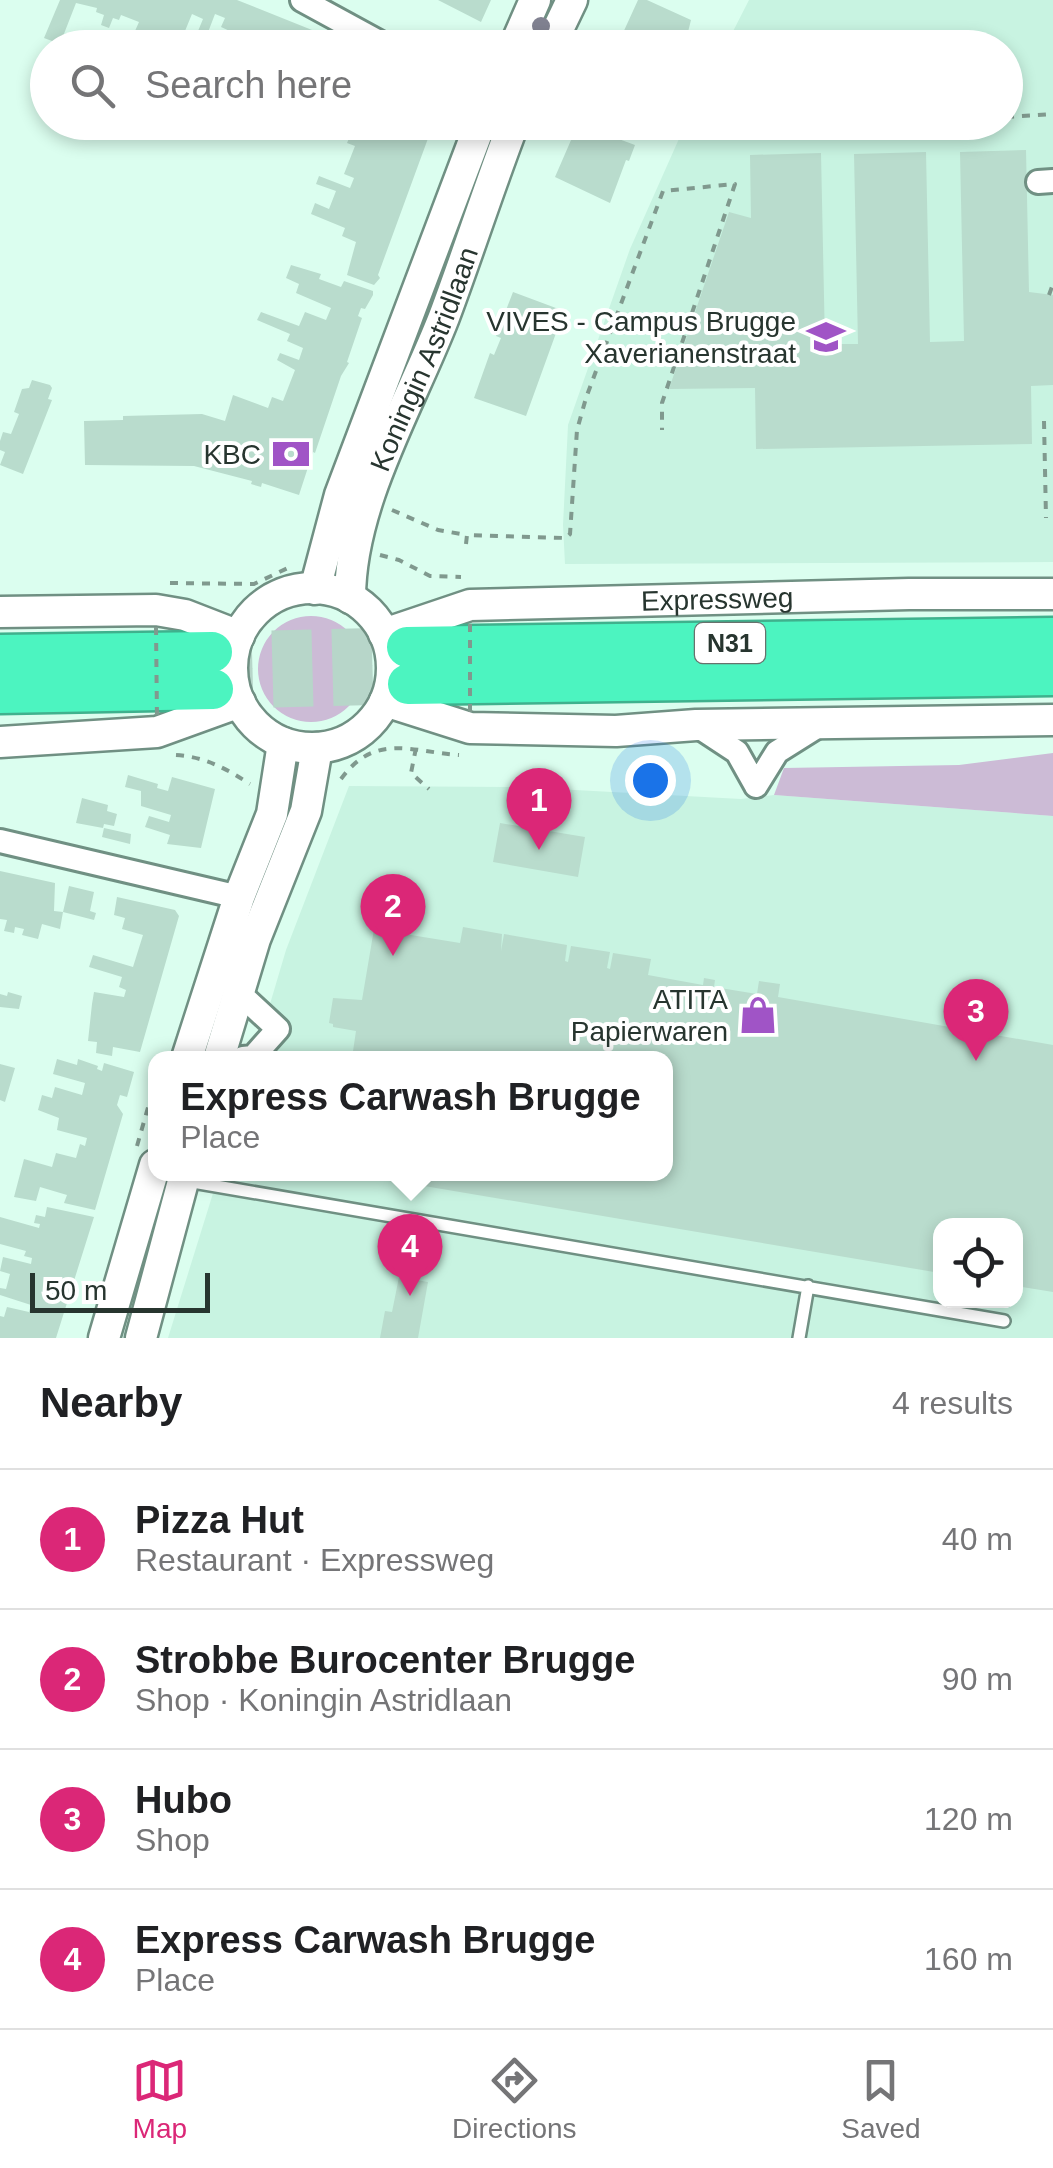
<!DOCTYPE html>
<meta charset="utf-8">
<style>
:root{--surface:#fff;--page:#f6f6f6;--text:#202124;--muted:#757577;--line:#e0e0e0;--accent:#db2777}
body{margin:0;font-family:Arial,sans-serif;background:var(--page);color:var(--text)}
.controls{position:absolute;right:30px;bottom:30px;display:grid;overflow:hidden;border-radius:20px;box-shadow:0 5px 15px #0003}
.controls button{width:90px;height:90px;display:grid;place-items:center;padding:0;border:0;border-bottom:2px solid var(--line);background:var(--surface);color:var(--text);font:50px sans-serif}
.scale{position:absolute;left:30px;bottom:25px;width:180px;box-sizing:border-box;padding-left:10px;border:5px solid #27352f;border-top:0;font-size:28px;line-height:35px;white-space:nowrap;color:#27352f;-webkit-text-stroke:8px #fff;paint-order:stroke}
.you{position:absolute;left:650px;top:780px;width:35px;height:35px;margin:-25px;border:8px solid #fff;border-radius:50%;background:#1a73e8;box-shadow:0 0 0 15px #1a73e833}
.badge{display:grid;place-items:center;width:65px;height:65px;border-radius:50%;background:var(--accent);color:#fff;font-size:32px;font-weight:700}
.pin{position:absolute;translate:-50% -82px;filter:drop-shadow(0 2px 5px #0008)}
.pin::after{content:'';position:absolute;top:52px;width:35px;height:30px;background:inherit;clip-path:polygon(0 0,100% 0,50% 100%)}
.popup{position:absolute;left:148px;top:1051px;width:525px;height:130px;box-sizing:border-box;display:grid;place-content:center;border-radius:20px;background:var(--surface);filter:drop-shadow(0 2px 8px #0005);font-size:32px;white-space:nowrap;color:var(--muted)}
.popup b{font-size:38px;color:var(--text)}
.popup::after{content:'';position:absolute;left:50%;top:100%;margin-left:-20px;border:20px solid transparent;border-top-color:var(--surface)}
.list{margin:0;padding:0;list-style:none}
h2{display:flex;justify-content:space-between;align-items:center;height:130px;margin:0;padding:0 40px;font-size:42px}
h2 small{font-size:32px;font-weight:400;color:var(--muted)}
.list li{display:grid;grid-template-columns:65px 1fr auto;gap:30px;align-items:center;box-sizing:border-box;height:140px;padding:0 40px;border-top:2px solid var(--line)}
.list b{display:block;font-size:38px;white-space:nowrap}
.list p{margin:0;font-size:32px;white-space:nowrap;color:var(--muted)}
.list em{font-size:32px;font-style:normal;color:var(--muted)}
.icon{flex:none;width:55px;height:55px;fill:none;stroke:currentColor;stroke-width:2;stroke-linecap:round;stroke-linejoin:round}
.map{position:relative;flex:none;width:1053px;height:1338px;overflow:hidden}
.search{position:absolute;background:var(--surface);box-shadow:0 5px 15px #0003;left:30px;right:30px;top:30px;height:110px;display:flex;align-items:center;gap:25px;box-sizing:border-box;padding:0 35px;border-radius:55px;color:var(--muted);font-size:38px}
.sheet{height:690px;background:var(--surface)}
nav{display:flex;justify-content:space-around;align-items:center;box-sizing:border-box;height:140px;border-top:2px solid var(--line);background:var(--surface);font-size:28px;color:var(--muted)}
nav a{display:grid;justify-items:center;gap:5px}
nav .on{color:var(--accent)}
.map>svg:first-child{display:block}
</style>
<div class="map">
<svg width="1053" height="1338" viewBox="0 0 1053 1338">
<rect width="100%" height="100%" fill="#dbfeef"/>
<path fill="#c8f3e1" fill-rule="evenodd" d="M749,0h304v562l-488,2 -2,-39 5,-100 62,-176 56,-126 320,-1v-74l-281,-1z
M349,786l171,1 221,12 33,-4 279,21v522h-885l51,-164h446v-116h-411l32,-108zM940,1226h76v74h-76z"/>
<path fill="#ccbbd6" d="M258 669a53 53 0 1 1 106 0a53 53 0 1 1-106 0Z
M1053,753v63l-279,-21 10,-27 175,-3z"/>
<path fill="#b9dccd" d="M60,0h177l80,32 -7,16h-40l-22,-10 -2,10h-20l6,-16 -11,-5 4,-9 -10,-4 -13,34h-11l12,-29 -11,-5 -14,34h-15l-11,-8 -3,8h-13l5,-14 -6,-3 4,-9 -18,-7 -2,5 -6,-2 -4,10 -8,-3 3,-10 -8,-3 1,-4 -21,-5 -16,41 -16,-6z
M438,0h53l-10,22z
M638,0h9l44,20 -7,28 -67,-2z
M362,122l20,6 2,-6h50l-56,153 2,3 -6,7 -27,-10 9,-33 -14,-6 3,-8 -34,-14 4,-11 14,6 7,-18 -20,-7 3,-8 31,12 4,-10 -10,-4 11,-28 -8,-3 3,-7 6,2z
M578,124l57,21 -6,16 -3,-1 -16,43 -55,-26z
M1026,150l3,142 24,3v90l-22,1 1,58 -276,5 -1,-61 -86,1 60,-177 22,6 -1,-63 71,-2 4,191h33l-4,-190 72,-2 4,190 34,-1 -4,-189z
M291,265l30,9 -2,5 22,8 3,-6 29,10v4l-8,14 -4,-1 -3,8 4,2 -15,44 2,1 -8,13 -26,77 -2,-1 -14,43 -37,-12 -1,4 -10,-3 1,-3 -58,-15 -109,-1 -1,-44 39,-1v-4l79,-2 23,7 8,-26 35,13 4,-11 11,4 12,-31 -18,-10 3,-7 19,7 4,-12 -16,-7 3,-7 -33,-14 4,-8 38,14 6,-14 21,8 5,-12 -35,-15 3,-9 -13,-6z
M513,292l51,19 -38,105 -52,-18 16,-45 4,2 7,-17 -5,-2z
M32,380l18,5 2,3 -4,11 4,1 -29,74 -23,-9 5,-13 -5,-2v-9l3,-9 8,2 8,-20 -5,-2 8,-23 7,-1z
M128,775l30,9 -1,4 11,3 4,-14 43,12 -14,59 -34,-4 3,-9 -25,-8 4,-11 20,6 2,-7 -30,-9v-15l-16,-4z
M82,798l26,7 -1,6 10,3 -3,12 -10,-2 -1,4 -27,-5z
M500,823l85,14 -7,40 -85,-15z
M104,828l27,6 -1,10 -28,-7z
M0,871l55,12 -1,28 9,1 -3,17 -18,-5 -4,15 -16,-4 2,-6 -9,-2 -1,6 -10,-2 3,-11 -7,-1z
M69,886l25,6 -4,19 6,2 -2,7 -31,-8z
M117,897l58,13 4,6 -39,136 -27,-5 -1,9 -16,-3 1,-11 -9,-1 4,-37 2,-12 30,5 2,-7 -7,-3 3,-10 -33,-10 4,-12 40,12 10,-32 -21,-6 3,-11 -11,-3z
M463,927l39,7 -1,17 3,-17 63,11 -2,16 3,1 3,-16 39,6 -3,16 3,1 3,-16 38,6 -3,16 55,10 1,-7 11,2 -1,7 43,7 2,-13 21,3 -2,13 275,48v247l-37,-6v-60h-76v47l-575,-97 300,-2v-116h-313l4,-27 -23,-4v-3l-4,-1 4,-25 29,2 12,-71 86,14z
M8,992l14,4 -3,13 -19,-2v-13l7,2z
M57,1059l20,6 1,-6 20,7 -1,3 5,2 2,-8 30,9 -7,25 -7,-2 -3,10 6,9 -28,96 -31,-7 3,-8 -27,-8 -4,14 -22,-4 10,-38 28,8 4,-14 20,5 4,-14 5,2 2,-8 -30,-8 2,-12 -21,-8 4,-15 10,3 3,-11 27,8 3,-12 -32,-9z
M0,1064l15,4 -10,34 -5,-2z
M47,1207l47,10 -38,121h-56v-22l4,1 3,-10 22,5 2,-7 -31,-10v-7l6,1 4,-15 -10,-3 3,-14 28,7 1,-6 -8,-2 2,-5 -26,-7v-27l39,11 1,-4 -6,-1 2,-8 9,2z
M399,1277l29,5 -10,56h-38l5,-27 7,1z"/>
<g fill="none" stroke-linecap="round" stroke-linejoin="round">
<path stroke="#b7d6c9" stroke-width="40" stroke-dasharray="40 20" stroke-linecap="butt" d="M212,652l195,-5
M213,689l195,-5"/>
<g stroke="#709083" stroke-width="16">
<path id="lane" d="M187,1181l817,140
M799,1338l9,-52"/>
</g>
<g stroke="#709083" stroke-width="28">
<path id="street" d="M302,0l88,48
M1038,182l15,-1
M696,725l41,27 19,34
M756,786l21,-34 43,-27
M0,841l239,56
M238,992l40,37 -25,28 -10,1"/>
</g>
<g stroke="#709083" stroke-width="35">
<g id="secondary">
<path d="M514,48l21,-48"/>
<path d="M549,48l23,-48"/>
<circle cx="312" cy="668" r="80"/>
<path d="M315,589l25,-94 141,-373"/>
<path id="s1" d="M350,598c0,-95 60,-193 94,-281 24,-64 45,-130 70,-195"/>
<path d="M0,612l156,-2 29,5 54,21"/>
<path id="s2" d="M384,634l86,-29 439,-11h144"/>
<path d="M385,701l85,27 146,3 80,-6 357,-5"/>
<path d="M0,742l157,-10 83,-30"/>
<path d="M187,1058l52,-161 33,-83 11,-71"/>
<path d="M219,1058l36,-119 51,-128 11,-63"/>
<path d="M104,1338l51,-173"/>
<path d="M141,1338l44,-164"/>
</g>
</g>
<g stroke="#3fb18d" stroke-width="45">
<path id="highway" d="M407,647l646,-9
M0,655l212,-3
M408,684l645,-9
M0,693l213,-4"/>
</g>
<path stroke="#80998e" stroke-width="4" stroke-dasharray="8 8" stroke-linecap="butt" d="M1006,117l47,-3
M720,127l156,-5
M1049,295l4,-11
M1044,421l2,97
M392,510l46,20 29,5
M466,544l1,-9 99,3 4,-4 7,-104 9,-32 77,-207 72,-7 -73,219v27
M380,555l19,5 31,16 31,1
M170,583l84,1 38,-18
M416,748l-5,25 18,16
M176,755c29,2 49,13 74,29
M341,779c34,-47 71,-27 118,-24
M137,1146l18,-63"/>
<use href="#lane" stroke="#fff" stroke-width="11"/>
<use href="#street" stroke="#fff" stroke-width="22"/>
<use href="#secondary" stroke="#fff" stroke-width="30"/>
<use href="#highway" stroke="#4cf4c0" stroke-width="40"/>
<path stroke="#80998e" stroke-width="4" stroke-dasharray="8 8" stroke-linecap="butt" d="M470,624v92
M156,627l1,93"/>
</g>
<circle fill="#818291" cx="541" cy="26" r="9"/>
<defs>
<g id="university-bare" transform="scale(3)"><path d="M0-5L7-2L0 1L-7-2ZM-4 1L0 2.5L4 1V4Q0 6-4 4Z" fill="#a054c6" stroke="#fff" stroke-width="2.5" paint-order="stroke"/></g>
<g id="bank-bare" transform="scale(3)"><path d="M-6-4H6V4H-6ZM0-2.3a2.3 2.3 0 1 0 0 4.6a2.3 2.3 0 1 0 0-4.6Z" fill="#a054c6" stroke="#fff" stroke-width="2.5" paint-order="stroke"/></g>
<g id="shop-bare" transform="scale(3)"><path d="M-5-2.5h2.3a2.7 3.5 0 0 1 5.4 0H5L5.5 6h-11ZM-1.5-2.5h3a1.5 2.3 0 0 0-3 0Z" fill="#a054c6" stroke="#fff" stroke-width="2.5" paint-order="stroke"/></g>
</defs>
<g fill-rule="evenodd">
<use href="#university-bare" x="826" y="337"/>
<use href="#bank-bare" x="291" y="454"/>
<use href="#shop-bare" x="758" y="1015"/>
</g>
<g text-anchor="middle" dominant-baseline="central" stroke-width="8" stroke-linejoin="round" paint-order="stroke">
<rect fill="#fff" stroke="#68726d" stroke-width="2.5" x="695" y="623" width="70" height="40" rx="8"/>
<g font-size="25" font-weight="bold" fill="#27352f">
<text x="730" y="643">N31</text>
</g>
<g font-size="28" fill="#27352f" stroke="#fff" text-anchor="end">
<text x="796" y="321">VIVES - Campus Brugge<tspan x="796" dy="32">Xaverianenstraat</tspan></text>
<text x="261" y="454">KBC</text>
<text x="728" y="999">ATITA<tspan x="728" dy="32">Papierwaren</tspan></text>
</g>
<g font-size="28" fill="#27352f" stroke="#fff">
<text stroke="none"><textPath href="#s1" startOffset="252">Koningin Astridlaan</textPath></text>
<text stroke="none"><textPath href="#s2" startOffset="338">Expressweg</textPath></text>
</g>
</g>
</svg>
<div class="controls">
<button><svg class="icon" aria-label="locate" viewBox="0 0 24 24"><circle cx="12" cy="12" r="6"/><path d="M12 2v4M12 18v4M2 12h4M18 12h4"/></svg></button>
</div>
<div class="scale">50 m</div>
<div class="you"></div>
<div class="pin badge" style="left:539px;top:850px">1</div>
<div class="pin badge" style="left:393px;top:956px">2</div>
<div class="pin badge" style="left:976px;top:1061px">3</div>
<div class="pin badge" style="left:410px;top:1296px">4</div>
<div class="popup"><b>Express Carwash Brugge</b>Place</div>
<div class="search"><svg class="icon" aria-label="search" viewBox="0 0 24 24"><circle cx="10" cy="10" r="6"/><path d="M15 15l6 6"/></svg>Search here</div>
</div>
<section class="sheet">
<h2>Nearby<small>4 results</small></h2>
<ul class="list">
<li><span class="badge">1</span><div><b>Pizza Hut</b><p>Restaurant · Expressweg</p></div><em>40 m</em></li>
<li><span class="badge">2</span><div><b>Strobbe Burocenter Brugge</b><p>Shop · Koningin Astridlaan</p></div><em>90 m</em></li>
<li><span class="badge">3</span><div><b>Hubo</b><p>Shop</p></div><em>120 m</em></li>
<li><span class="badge">4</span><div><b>Express Carwash Brugge</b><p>Place</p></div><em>160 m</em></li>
</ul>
</section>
<nav>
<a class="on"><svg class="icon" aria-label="map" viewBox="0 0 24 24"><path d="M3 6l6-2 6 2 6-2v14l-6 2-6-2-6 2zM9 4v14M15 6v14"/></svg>Map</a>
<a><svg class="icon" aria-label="directions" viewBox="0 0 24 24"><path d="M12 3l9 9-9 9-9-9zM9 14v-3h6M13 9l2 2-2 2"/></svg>Directions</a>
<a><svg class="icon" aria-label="saved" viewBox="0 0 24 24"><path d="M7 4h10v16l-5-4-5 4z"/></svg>Saved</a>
</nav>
